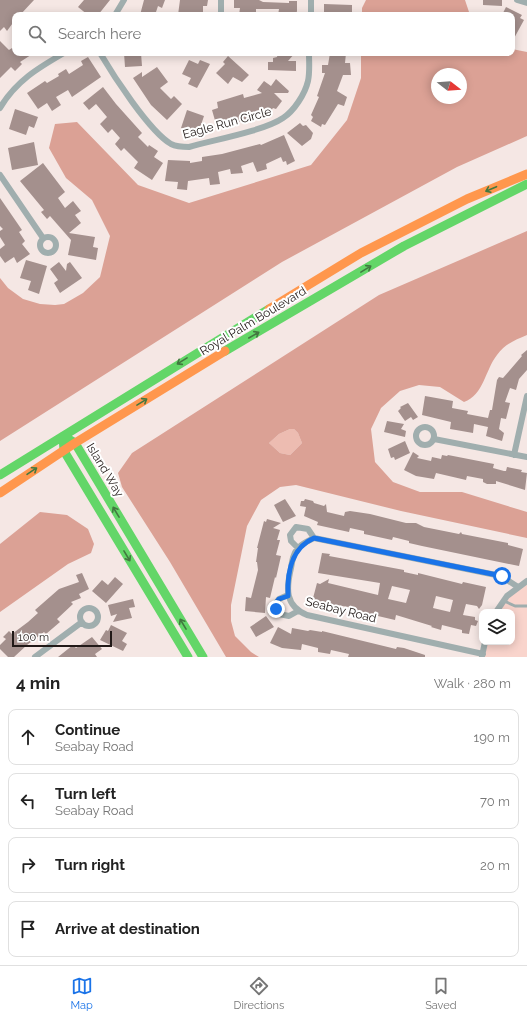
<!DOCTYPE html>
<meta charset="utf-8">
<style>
:root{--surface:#fff;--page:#f2f2f2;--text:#222;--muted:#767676;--line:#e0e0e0;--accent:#1a73e8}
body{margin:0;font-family:Raleway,sans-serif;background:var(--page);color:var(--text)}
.controls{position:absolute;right:12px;bottom:12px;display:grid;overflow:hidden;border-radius:8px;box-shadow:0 2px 10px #0003}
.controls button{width:36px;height:36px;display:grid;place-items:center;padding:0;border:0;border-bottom:1px solid var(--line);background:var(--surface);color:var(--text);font:20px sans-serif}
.compass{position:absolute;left:431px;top:68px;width:36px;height:36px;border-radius:50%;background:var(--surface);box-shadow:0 2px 10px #0003;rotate:107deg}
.scale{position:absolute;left:12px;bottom:10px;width:100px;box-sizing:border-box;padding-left:4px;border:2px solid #211917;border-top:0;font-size:11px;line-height:14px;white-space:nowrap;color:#211917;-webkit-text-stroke:3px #fff;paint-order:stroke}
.stop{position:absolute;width:12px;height:12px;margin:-9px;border:3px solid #1a73e8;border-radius:50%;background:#fff}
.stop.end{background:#1a73e8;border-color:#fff;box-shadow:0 1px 4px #0008}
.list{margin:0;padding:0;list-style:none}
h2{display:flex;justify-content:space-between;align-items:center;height:52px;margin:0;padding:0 16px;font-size:17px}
h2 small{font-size:13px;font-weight:400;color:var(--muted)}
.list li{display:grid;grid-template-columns:26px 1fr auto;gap:12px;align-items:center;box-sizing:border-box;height:56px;margin:0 8px 8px;padding:0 8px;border:1px solid var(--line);border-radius:8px}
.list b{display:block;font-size:15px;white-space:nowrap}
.list p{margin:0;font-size:13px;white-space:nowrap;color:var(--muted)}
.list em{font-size:13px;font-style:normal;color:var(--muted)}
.icon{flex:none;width:22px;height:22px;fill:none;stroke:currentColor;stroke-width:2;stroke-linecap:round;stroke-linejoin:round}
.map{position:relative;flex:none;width:527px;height:657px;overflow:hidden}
.search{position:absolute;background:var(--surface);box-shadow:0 2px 10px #0003;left:12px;right:12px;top:12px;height:44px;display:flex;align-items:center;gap:10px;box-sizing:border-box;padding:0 14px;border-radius:8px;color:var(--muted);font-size:15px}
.sheet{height:308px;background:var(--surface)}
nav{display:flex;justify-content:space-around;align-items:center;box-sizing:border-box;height:56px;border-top:1px solid var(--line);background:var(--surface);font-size:11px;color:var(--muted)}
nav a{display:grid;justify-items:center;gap:2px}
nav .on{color:var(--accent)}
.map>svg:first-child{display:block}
</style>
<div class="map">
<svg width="527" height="657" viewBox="0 0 527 657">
<rect width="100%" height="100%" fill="#f5e7e4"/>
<path fill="#f9d4cc" d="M527,581v76h-43l1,-15h27v-30h-16l2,-4z"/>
<path fill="#edbcb1" d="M290,429h4l4,4 4,10 -12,12 -10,-2 -11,-10 10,-9z"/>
<path fill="#dba195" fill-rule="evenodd" d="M366,0h99l5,15h-108v-7z
M512,49l15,3v84l-70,31 -175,95 -282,179v-163l8,10 15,11 17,5 15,1 9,-1 19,-11 17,-16 10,-41 -18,-36 -26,-22 -17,-30 6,-24 22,-2 61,63 51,18 122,-38 36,-45 14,-42v-25h151zM437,74h24v24h-24z
M527,231v104c-12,5 -22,9 -30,20 -12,15 -13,40 -33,47l-24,-15 -21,-2 -19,6 -19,17 -10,21 4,33 18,20 27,10h42l65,20v26l-126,-27 -105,-26 -16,2 -19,13 -14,26 -16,79v16l4,15 16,16 8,5h-33l-56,-95 -48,-75 -4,-14 14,-20 247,-158zM290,429h4l4,4 4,10 -12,12 -10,-2 -11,-10 10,-9z
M40,512l27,3 21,14 6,15 -3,9 -23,11 -68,48v-68z"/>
<path fill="#a4908d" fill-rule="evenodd" d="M0,0h34l-14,15h-5v5l-8,11 -3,-4 -4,4z
M84,0h26l-12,15h-10l-10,-8z
M144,0h21l-3,8 -4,-2 -3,9h-15z
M180,0h28l-1,6h-4v9h-25z
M234,0h25l4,2 26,1v-2h8v10l-1,4h-18l1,-6h-23v6h-17l1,-7h-6z
M483,0h19v6l-19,-1z
M324,4l28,1v7h-3v3h-25z
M506,7l16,8 -2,3 4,2 -12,22v-27h-10z
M0,41l9,9 6,-4v7h19l-14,9 2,2 -7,7 -4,-4 -11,11z
M124,53h17l1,13 -17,1z
M278,53h17l-7,8h8v10l-28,-1v-8h5v-4l4,-1z
M330,53h16l-1,10h5l1,12h-8l-6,16 10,6 -3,9 -6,-2 -13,21 -3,-1 -1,3 -10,-6 2,-4 -2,-2 8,-18 -2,-1 8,-23h-3v-8h6z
M228,56l21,19 -7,7 -9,-5 -5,7 -12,-11 9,-9 -2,-2z
M88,57l13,20 -29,20 -4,-7 -12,7 5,8 -9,6 -5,-8 -9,6 -11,-16 18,-12 2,2 12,-7 -1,-2 8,-5 3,5 14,-9 -2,-4z
M189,60l9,4 2,-4 10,4 -13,24 -9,-4 3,-6 -9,-4z
M157,67l11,15 -8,6 11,11 3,-3 8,8 -15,16 -16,-15 -18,-27 9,-6v5z
M276,79l13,12 -1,2h-14l8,8 -6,8 -3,-1 -4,5 -5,-4 -13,4 -5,7 -8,2 -12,2 -1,-2 -9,2 -4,-14 6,-2 -1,-6 26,-8 1,4 18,-5 -5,-3 7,-9 7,5z
M103,87l13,17 26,29 -4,4 10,10 1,-2 9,6 -4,6 9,6 -11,17 -18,-12 4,-6 -14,-14 -3,3 -6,-7 5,-6 -8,-9 -4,4 -8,-9 7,-7 -11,-13 -7,6 -6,-7z
M15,109l23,8 -4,11 -5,-2 -3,9 -17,-6z
M187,110l17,6 -6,18 -17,-6z
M300,123l3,3 3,-1 7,8 -2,6 -9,7 -15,-13z
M284,135l11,26 -8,4 -1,-4 -3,1 -2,-5 -15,7 1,5 -10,3 -4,-10 -12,4 2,7 -12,1 -1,-5 -12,3 2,12 -10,1 -1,-7 -21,3 -1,9 -10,-1 1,-7 -13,-1 3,-21 22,1v2l12,-2v-4l20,-3 38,-10 1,1z
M34,142l4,23 -26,5 -4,-22z
M43,163l22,29 -7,6 7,10 8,-7 8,10 -6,4 6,8 -12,10 26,4 -2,10 5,1 -2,12 -28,-5 3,-15 -21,-24 -3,3 -6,-7 3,-2 -24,-29z
M0,198l22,32 -3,2 6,9 -3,3 8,10 -13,9 -3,-6 -9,6 -5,-7v-7l5,-4 -5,-8v-6l3,-2 -3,-3z
M26,260l21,6 -8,28 -11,-4 3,-9 -11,-3z
M59,262l7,9 1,-7 3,-2 12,16 -22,15 -6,-10 4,-3 -8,-11z
M527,350v20l-8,9 -3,11 -6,-2 -5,14 5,1 -4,16 -5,-1 -2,11 5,4 -2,8 -16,-5 2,-9 -14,-3 -1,9 -17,-3 -6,-1 1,-7 -29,-7 3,-19 28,5 -1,7 16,3 -1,3 21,4 2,-8h2l5,-30 2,-3 4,1 19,-22 -1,-1z
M408,403l10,14 -5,3 -2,-3 -6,4 -7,-10 3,-3 -1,-1z
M387,421l17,3 -3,5 5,2 -1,6 -21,-5z
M405,441l5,12 -15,7 -1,-3 -3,1 -3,-9z
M413,452l6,4 -2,2 14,3 1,-4 9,2 1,-4 5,1 1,-1 46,9 -1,4 11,3h2l1,-4 15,3 -1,2 6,1 -2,17 -29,-9v3h-9l-4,-2v-3l-16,-3 -1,4 -30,-7 -2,6 -18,-3 -12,-6z
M285,499l11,17 -13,6 -9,-17z
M305,499l8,2 1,2 10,3 2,-2 1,8 17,4 1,-4 5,-1 20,3 36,9h10l8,4 35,7 2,-2 1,2 46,9v2l15,4 -4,17 -97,-20 -13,-3v-2l-16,-4 -1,3 -23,-5 -5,-1v-3l-14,-3 -1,4 -32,-7 1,-3 -14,-6 2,-9 -6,-1 1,-5h3z
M267,519l14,4 -8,5 7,2 -3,10h3l-4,15 5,1 -5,22 -1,-1 -5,21 -4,-1 -1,16 -20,-2 1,-14 5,1 7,-28 -1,-8h-1l2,-14h-1l7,-27 2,1z
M322,553l8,1 -1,2 75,14v2l14,3v-2l44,11 1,-2 23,5 -4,18 -3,4 -2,-3 -11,-2 -3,11 12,2v3l3,1 -2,5 -5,-1 -2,9 -7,-1v-3l-20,-5 -1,5 -10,-3 1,-1 -36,-11 -1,5 -47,-11 1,-2 -37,-5 5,-19 3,1 9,-5 -1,4 50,12 2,-12 -62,-10zM392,586l18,4 -4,13 -18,-4zM436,596l17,4 -3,12 -17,-4z
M82,573l7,16 -10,5 2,4 -10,4 2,2 -16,15 3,3 -14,12 -2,-2 -17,13 -13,12h-6l-8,-8v-4l6,-6 -3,-2 6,-6 3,3 16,-12 10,-9 -3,-3 24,-21 20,-7 -3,-7z
M115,577l8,7 -17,19 -14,-12 10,-11 6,5z
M133,599l2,8 -6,1 3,10 -19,4 4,-8 -6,2 -3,-11z
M266,616l8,11 -18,10 -6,-10z
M111,625l16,8 -5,8 5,3 -4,7 -23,-11 6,-10 2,1z
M278,627l13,7 1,-6 16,3 2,-1 12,2v-1l74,18 1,-2 7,1 21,7v2h-77l1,-3 -18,-4 -1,4 -12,-2v-4l-16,-4 -1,6 -19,-2 -12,-5z
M92,637l10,12 -7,5 2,3h-39l15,-12 3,3z"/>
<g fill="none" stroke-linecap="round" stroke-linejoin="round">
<path stroke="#a0aeae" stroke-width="3" d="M504,601l11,5h12"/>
<path stroke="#a0aeae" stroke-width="6" d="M517,0l10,3
M115,15l9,-15
M221,15v-15
M311,15v-15
M100,53c13,22 49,78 71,91 6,3 12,3 18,3 24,-7 75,-16 94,-29 11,-7 22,-24 25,-37 2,-9 1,-19 1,-28
M0,108c16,-27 38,-40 64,-55
M0,175l43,63
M40 245a8 8 0 1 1 16 0a8 8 0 1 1-16 0Z
M416 436a9 9 0 1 1 18 0a9 9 0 1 1-18 0Z
M434,439l93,18
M514,455l13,-59
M298,548l-7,-7 -1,-6 6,-8 12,2 6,9
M288,595l-9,4 -3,4 3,11 10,2 9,-5
M80 617a9 9 0 1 1 18 0a9 9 0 1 1-18 0Z
M496,612l11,-16 20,-15
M483,654l-176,-39c-22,-9 -21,-26 -16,-47 1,-7 2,-14 7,-20 5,-5 10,-7 16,-10l187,38 17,11
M482,656l3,-14
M35,657l47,-35"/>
<path stroke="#63d668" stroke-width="9" d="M225,351l179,-105 123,-62
M63,436l12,7 128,214
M63,436l1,15 124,206
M0,475l269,-166"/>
<path stroke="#ff974d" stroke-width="9" d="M269,309l92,-56 106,-54 60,-25
M0,493l75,-50 150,-92"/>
</g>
<defs><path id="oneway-shaft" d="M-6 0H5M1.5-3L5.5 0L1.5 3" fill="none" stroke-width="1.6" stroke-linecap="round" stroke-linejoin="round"/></defs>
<g stroke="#427840">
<use href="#oneway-shaft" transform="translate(491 189) rotate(157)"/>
<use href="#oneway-shaft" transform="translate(366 269) rotate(-31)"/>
<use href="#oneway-shaft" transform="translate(254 335) rotate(-30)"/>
<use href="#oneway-shaft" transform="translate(182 361) rotate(148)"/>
<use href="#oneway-shaft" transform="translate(142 402) rotate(-32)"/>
<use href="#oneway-shaft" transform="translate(32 471) rotate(-34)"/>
<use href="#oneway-shaft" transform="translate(116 512) rotate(-121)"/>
<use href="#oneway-shaft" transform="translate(127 556) rotate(59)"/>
<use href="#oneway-shaft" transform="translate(183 624) rotate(-121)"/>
</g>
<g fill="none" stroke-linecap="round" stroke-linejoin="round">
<path stroke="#1a73e8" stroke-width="5" d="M276,609v-6l3,-4 9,-3c-1,-24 3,-48 26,-58l188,38"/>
</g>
<g text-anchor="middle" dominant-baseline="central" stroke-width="4" stroke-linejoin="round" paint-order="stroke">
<g font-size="12" fill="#211917" stroke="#fff">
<text transform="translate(227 123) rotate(-15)">Eagle Run Circle</text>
<text transform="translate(253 321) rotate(-31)">Royal Palm Boulevard</text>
<text transform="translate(105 470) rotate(59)">Island Way</text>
<text transform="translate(341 610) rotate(14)">Seabay Road</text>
</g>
</g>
</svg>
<div class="controls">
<button><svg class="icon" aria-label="layers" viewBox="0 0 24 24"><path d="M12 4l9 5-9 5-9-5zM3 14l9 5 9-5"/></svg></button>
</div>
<svg class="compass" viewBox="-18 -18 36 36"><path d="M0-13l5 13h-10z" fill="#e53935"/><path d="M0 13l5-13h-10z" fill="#767676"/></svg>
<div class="scale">100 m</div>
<div class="stop" style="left:502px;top:576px"></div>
<div class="stop end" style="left:276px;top:609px"></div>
<div class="search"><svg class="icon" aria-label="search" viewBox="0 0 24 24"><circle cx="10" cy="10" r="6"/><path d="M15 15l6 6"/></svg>Search here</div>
</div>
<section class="sheet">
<h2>4 min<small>Walk · 280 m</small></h2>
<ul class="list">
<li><svg class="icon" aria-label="ahead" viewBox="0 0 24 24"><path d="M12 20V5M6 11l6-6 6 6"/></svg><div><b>Continue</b><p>Seabay Road</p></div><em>190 m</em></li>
<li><svg class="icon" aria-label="left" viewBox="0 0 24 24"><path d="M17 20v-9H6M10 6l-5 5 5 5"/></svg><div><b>Turn left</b><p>Seabay Road</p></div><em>70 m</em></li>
<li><svg class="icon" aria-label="right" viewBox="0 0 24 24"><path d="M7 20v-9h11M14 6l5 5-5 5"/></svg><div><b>Turn right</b></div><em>20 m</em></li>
<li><svg class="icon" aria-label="arrive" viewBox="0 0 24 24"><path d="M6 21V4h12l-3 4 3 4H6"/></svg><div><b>Arrive at destination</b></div></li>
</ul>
</section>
<nav>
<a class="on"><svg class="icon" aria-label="map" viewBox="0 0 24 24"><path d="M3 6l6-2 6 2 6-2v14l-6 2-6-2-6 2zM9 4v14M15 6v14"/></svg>Map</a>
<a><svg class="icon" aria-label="directions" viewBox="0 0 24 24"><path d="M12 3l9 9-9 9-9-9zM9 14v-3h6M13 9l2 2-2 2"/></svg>Directions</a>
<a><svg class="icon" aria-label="saved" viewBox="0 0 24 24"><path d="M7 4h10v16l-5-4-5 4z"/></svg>Saved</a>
</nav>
